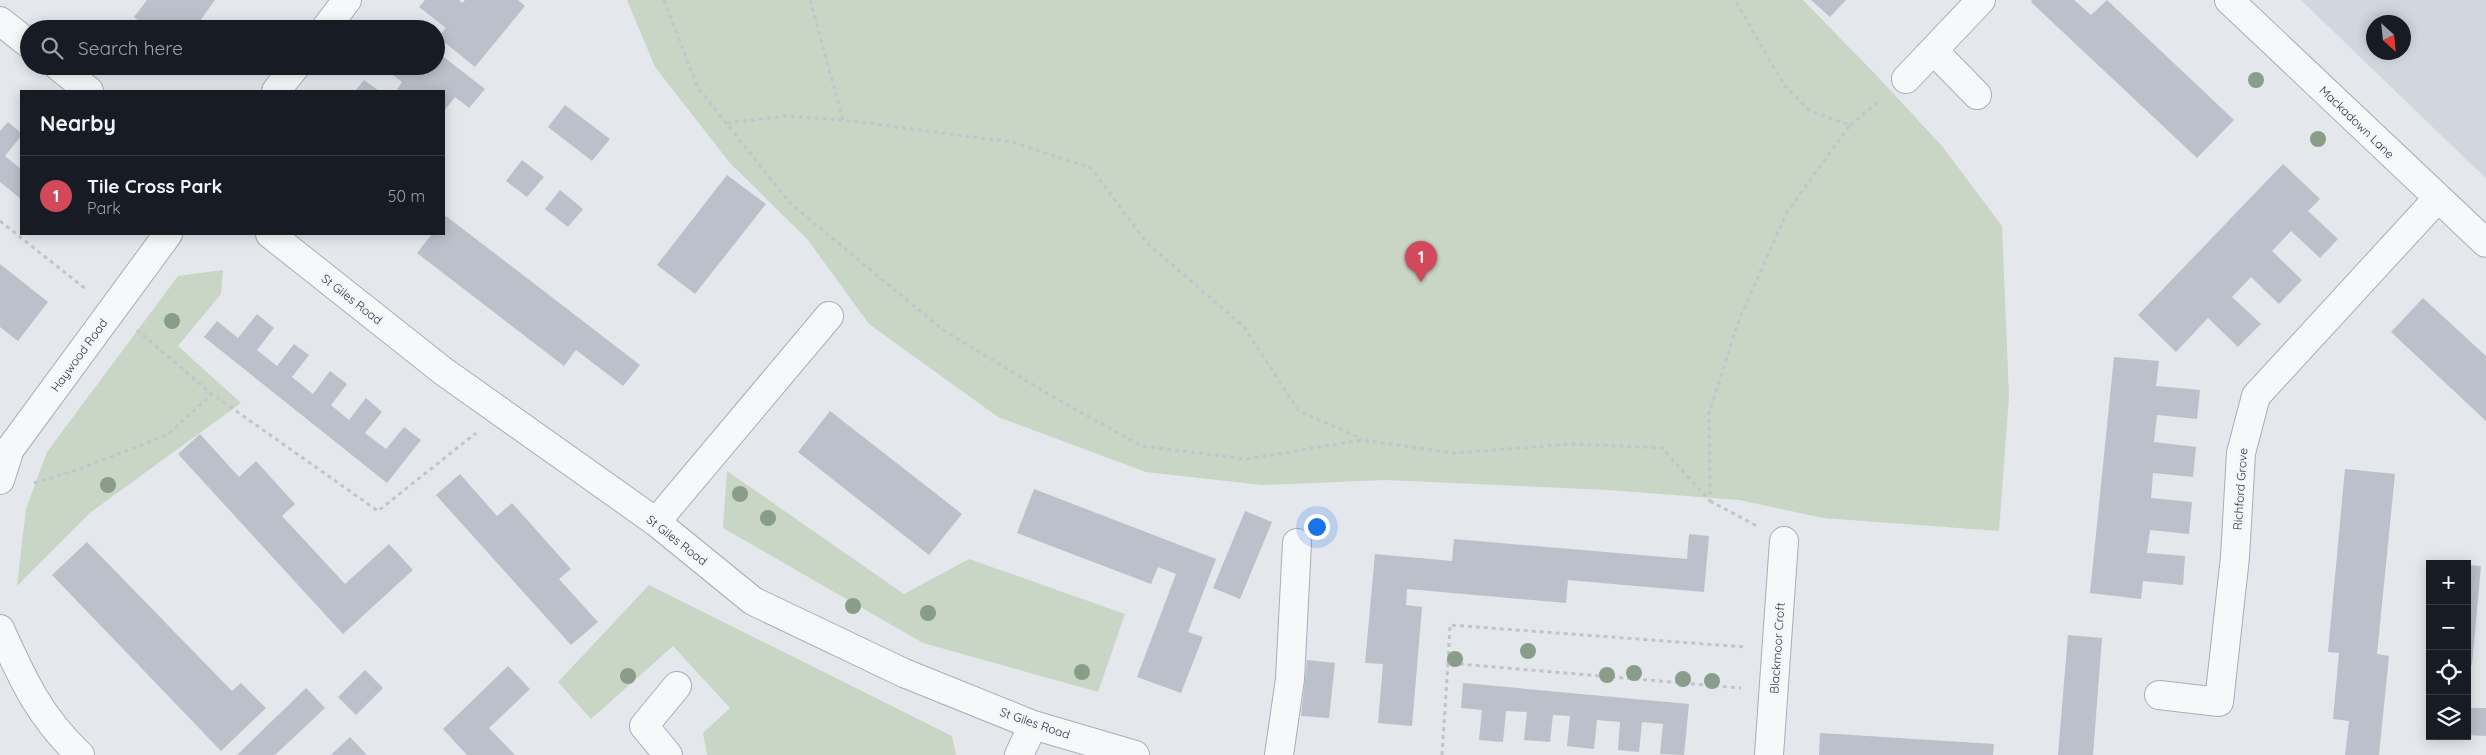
<!DOCTYPE html>
<meta charset="utf-8">
<style>
:root{--surface:#171b24;--page:#242831;--text:#f1f3f6;--muted:#9ea1a6;--line:#363941;--accent:#d1495b}
body{margin:0;font-family:Quicksand,sans-serif;background:var(--page);color:var(--text)}
.controls{position:absolute;right:15px;bottom:15px;display:grid;overflow:hidden;border-radius:0px;box-shadow:0 2px 12px #0003}
.controls button{width:45px;height:45px;display:grid;place-items:center;padding:0;border:0;border-bottom:1px solid var(--line);background:var(--surface);color:var(--text);font:25px sans-serif}
.compass{position:absolute;left:2366px;top:15px;width:45px;height:45px;border-radius:50%;background:var(--surface);box-shadow:0 2px 12px #0003;rotate:153deg}
.you{position:absolute;left:1316px;top:526px;width:18px;height:18px;margin:-12px;border:4px solid #fff;border-radius:50%;background:#1a73e8;box-shadow:0 0 0 8px #1a73e833}
.badge{display:grid;place-items:center;width:32px;height:32px;border-radius:50%;background:var(--accent);color:#fff;font-size:16px;font-weight:700}
.pin{position:absolute;translate:-50% -41px;filter:drop-shadow(0 1px 2px #0008)}
.pin::after{content:'';position:absolute;top:26px;width:18px;height:15px;background:inherit;clip-path:polygon(0 0,100% 0,50% 100%)}
.list{margin:0;padding:0;list-style:none}
h2{display:flex;justify-content:space-between;align-items:center;height:65px;margin:0;padding:0 20px;font-size:21px}
h2 small{font-size:16px;font-weight:400;color:var(--muted)}
.list li{display:grid;grid-template-columns:32px 1fr auto;gap:15px;align-items:center;box-sizing:border-box;height:80px;padding:0 20px;border-top:1px solid var(--line)}
.list b{display:block;font-size:19px;white-space:nowrap}
.list p{margin:0;font-size:16px;white-space:nowrap;color:var(--muted)}
.list em{font-size:16px;font-style:normal;color:var(--muted)}
.icon{flex:none;width:28px;height:28px;fill:none;stroke:currentColor;stroke-width:2;stroke-linecap:round;stroke-linejoin:round}
.map{position:relative;flex:none;width:2486px;height:755px;overflow:hidden}
.search{position:absolute;background:var(--surface);box-shadow:0 2px 12px #0003;left:20px;top:20px;width:425px;height:55px;display:flex;align-items:center;gap:12px;box-sizing:border-box;padding:0 18px;border-radius:28px;color:var(--muted);font-size:19px}
.panel{position:absolute;background:var(--surface);box-shadow:0 2px 12px #0003;left:20px;top:90px;width:425px;height:145px;border-radius:0px}
.map>svg:first-child{display:block}
</style>
<div class="map">
<svg width="2486" height="755" viewBox="0 0 2486 755">
<rect width="100%" height="100%" fill="#e4e7ec"/>
<path fill="#d2d6de" fill-rule="evenodd" d="M2301,0h185v178l-14,-13zM2374,22h30v30h-30z"/>
<path fill="#c9d6c5" d="M627,0h1176l74,76 65,70 60,80 7,170 -10,135 -176,-13 -84,-18 -131,-10 -223,-10 -123,5 -116,-13 -148,-55 -129,-93 -61,-84 -78,-77 -75,-96z
M223,270l-2,24 -43,52 63,57 -150,109 -74,74 9,-77 21,-57 131,-176z
M727,471l177,123 65,-35 156,55 -27,78 -175,-49 -200,-115z
M649,585l303,151 4,19h-249l-4,-22 27,-25 -57,-62 -82,73 -33,-37z"/>
<path fill="#bbc0ca" d="M147,0h68l-21,29h-44l-16,-12z
M425,0h34l3,3 3,-3h53l7,6 -50,61 -37,-30 8,-9 -27,-21z
M1811,0h35l-16,17z
M2032,0h42l17,15 16,-15 127,120 -37,38 -166,-156z
M436,51l49,38 -16,19 -14,-11 -11,14v-20h-48l6,-9 -20,-16h54z
M364,80l15,11h-24z
M565,105l45,34 -18,22 -44,-34z
M8,122l13,11v3l-16,20 16,13v30l-21,-17v-51z
M522,160l22,17 -17,20 -21,-16z
M2283,164l37,35 -12,12 30,28 -18,19 -29,-27 -19,20 30,29 -23,24 -28,-27 -19,20 29,27 -23,23 -30,-29 -32,34 -38,-37z
M727,175l39,29 -71,90 -38,-29z
M560,190l23,19 -15,18 -23,-18z
M446,216l194,149 -17,21 -47,-36 -12,16 -147,-113 15,-19h12v-15z
M0,264l48,38 -30,39 -18,-14z
M2423,298l63,58v65l-95,-89z
M257,314l17,14 -17,22 20,16 17,-22 15,11 -17,22 21,17 17,-23 17,13 -16,21 18,15 17,-22 16,14 -17,21 21,16 18,-22 17,13 -34,43 -183,-146 13,-16 21,17z
M2114,357l45,4 -3,25 44,4 -3,29 -40,-4 -3,27 42,5 -3,30 -40,-4 -2,25 41,4 -3,32 -39,-4 -3,23 38,3 -2,29 -40,-4 -2,18 -51,-6z
M830,411l132,103 -33,41 -131,-103z
M200,434l39,43 17,-16 39,43 -13,12 63,68 44,-40 24,26 -70,64 -165,-180z
M2345,469l50,5 -18,180 12,2 -10,99h-34l4,-34 -16,-2 6,-66 -11,-1z
M460,474l37,42 15,-13 59,66 -12,10 39,43 -27,23 -135,-150z
M1034,489l182,70 -28,73 15,5 -22,56 -44,-16 39,-103 -18,-7 -7,17 -134,-51z
M1245,511l27,11 -32,77 -27,-11z
M1689,534l20,2 -5,56 -136,-12 -2,23 -159,-14 -1,16 16,2 -10,119 -34,-3 5,-59 -18,-1 10,-109 77,7 2,-22 233,20z
M87,542l145,149 9,-8 25,25 -45,43 -169,-176z
M2467,565l14,1 -9,99 -5,-1z
M2068,635l34,3 -9,117h-35z
M1307,660l28,3 -6,55 -28,-2z
M508,666l22,23 -41,39 26,27h-48l-24,-26z
M365,670l18,18 -27,27 -18,-18z
M1463,683l226,21 -5,51 -24,-1 3,-30 -21,-2 -3,30 -21,-2 2,-28 -23,-2 -3,29 -27,-3 3,-30 -17,-1 -3,27 -26,-2 3,-28 -21,-1 -3,31 -24,-2 3,-30 -21,-2z
M306,688l19,20 -50,47h-38z
M2467,708h19v28l-19,-1z
M1820,733l174,11 -1,11h-174z
M350,737l17,18h-36z"/>
<g fill="none" stroke-linecap="round" stroke-linejoin="round">
<g stroke="#a9aeb7" stroke-width="30">
<path id="minor" d="M2229,0l257,243
M0,21l29,23
M325,29l22,-29
M1934,51l43,44
M58,66l31,25
M1906,79l75,-79
M276,91l20,-25
M270,234l173,137 213,151 97,79 151,72 129,52 102,30
M0,480l10,-31 158,-215
M656,522l173,-206
M0,629c23,51 39,87 80,126
M2159,695l60,7 16,-145 6,-104 15,-57 182,-198
M668,755l-24,-29 33,-40
M1019,755l14,-30
M1279,755l11,-76 7,-136
M1769,755l15,-214"/>
</g>
<path stroke="#c2c5cb" stroke-width="3" stroke-dasharray="4 4" stroke-linecap="butt" d="M664,0l34,88 92,115 153,127 105,64 94,52 105,13 115,-19 92,13 118,-9 90,4 48,53 -1,-88 30,-93 48,-108 63,-87 -40,-14 -26,-26 -49,-85
M810,0l33,120
M727,123l58,-7 58,4 169,22 79,26 56,75 97,84 55,84 63,28
M1850,125l31,-25
M0,221l87,69
M137,330l75,64 166,117 98,-78
M34,483l43,-13 90,-35 45,-41
M1710,501l47,25
M1448,663l2,-38 295,22
M1442,755l6,-92 293,25"/>
<use href="#minor" stroke="#f7f8fa" stroke-width="28"/>
</g>
<g fill="#899d89">
<circle cx="2256" cy="80" r="8"/>
<circle cx="2318" cy="139" r="8"/>
<circle cx="172" cy="321" r="8"/>
<circle cx="108" cy="485" r="8"/>
<circle cx="740" cy="494" r="8"/>
<circle cx="768" cy="518" r="8"/>
<circle cx="853" cy="606" r="8"/>
<circle cx="928" cy="613" r="8"/>
<circle cx="1528" cy="651" r="8"/>
<circle cx="1455" cy="659" r="8"/>
<circle cx="1082" cy="672" r="8"/>
<circle cx="1634" cy="673" r="8"/>
<circle cx="1607" cy="675" r="8"/>
<circle cx="628" cy="676" r="8"/>
<circle cx="1683" cy="679" r="8"/>
<circle cx="1712" cy="681" r="8"/>
</g>
<g text-anchor="middle" dominant-baseline="central" stroke-width="5" stroke-linejoin="round" paint-order="stroke">
<g font-size="12" fill="#2b3445" stroke="#f4f6f9">
<text transform="translate(2357 122) rotate(44)">Mackadown Lane</text>
<text transform="translate(352 299) rotate(38)">St Giles Road</text>
<text transform="translate(79 355) rotate(-54)">Haywood Road</text>
<text transform="translate(2240 489) rotate(-86)">Richford Grove</text>
<text transform="translate(677 540) rotate(38)">St Giles Road</text>
<text transform="translate(1777 648) rotate(-86)">Blackmoor Croft</text>
<text transform="translate(1035 723) rotate(19)">St Giles Road</text>
</g>
</g>
</svg>
<div class="controls">
<button>+</button>
<button>−</button>
<button><svg class="icon" aria-label="locate" viewBox="0 0 24 24"><circle cx="12" cy="12" r="6"/><path d="M12 2v4M12 18v4M2 12h4M18 12h4"/></svg></button>
<button><svg class="icon" aria-label="layers" viewBox="0 0 24 24"><path d="M12 4l9 5-9 5-9-5zM3 14l9 5 9-5"/></svg></button>
</div>
<svg class="compass" viewBox="-18 -18 36 36"><path d="M0-13l5 13h-10z" fill="#e53935"/><path d="M0 13l5-13h-10z" fill="#9ea1a6"/></svg>
<div class="you"></div>
<div class="pin badge" style="left:1421px;top:282px">1</div>
<div class="search"><svg class="icon" aria-label="search" viewBox="0 0 24 24"><circle cx="10" cy="10" r="6"/><path d="M15 15l6 6"/></svg>Search here</div>
<section class="panel">
<h2>Nearby<small></small></h2>
<ul class="list">
<li><span class="badge">1</span><div><b>Tile Cross Park</b><p>Park</p></div><em>50 m</em></li>
</ul>
</section>
</div>
